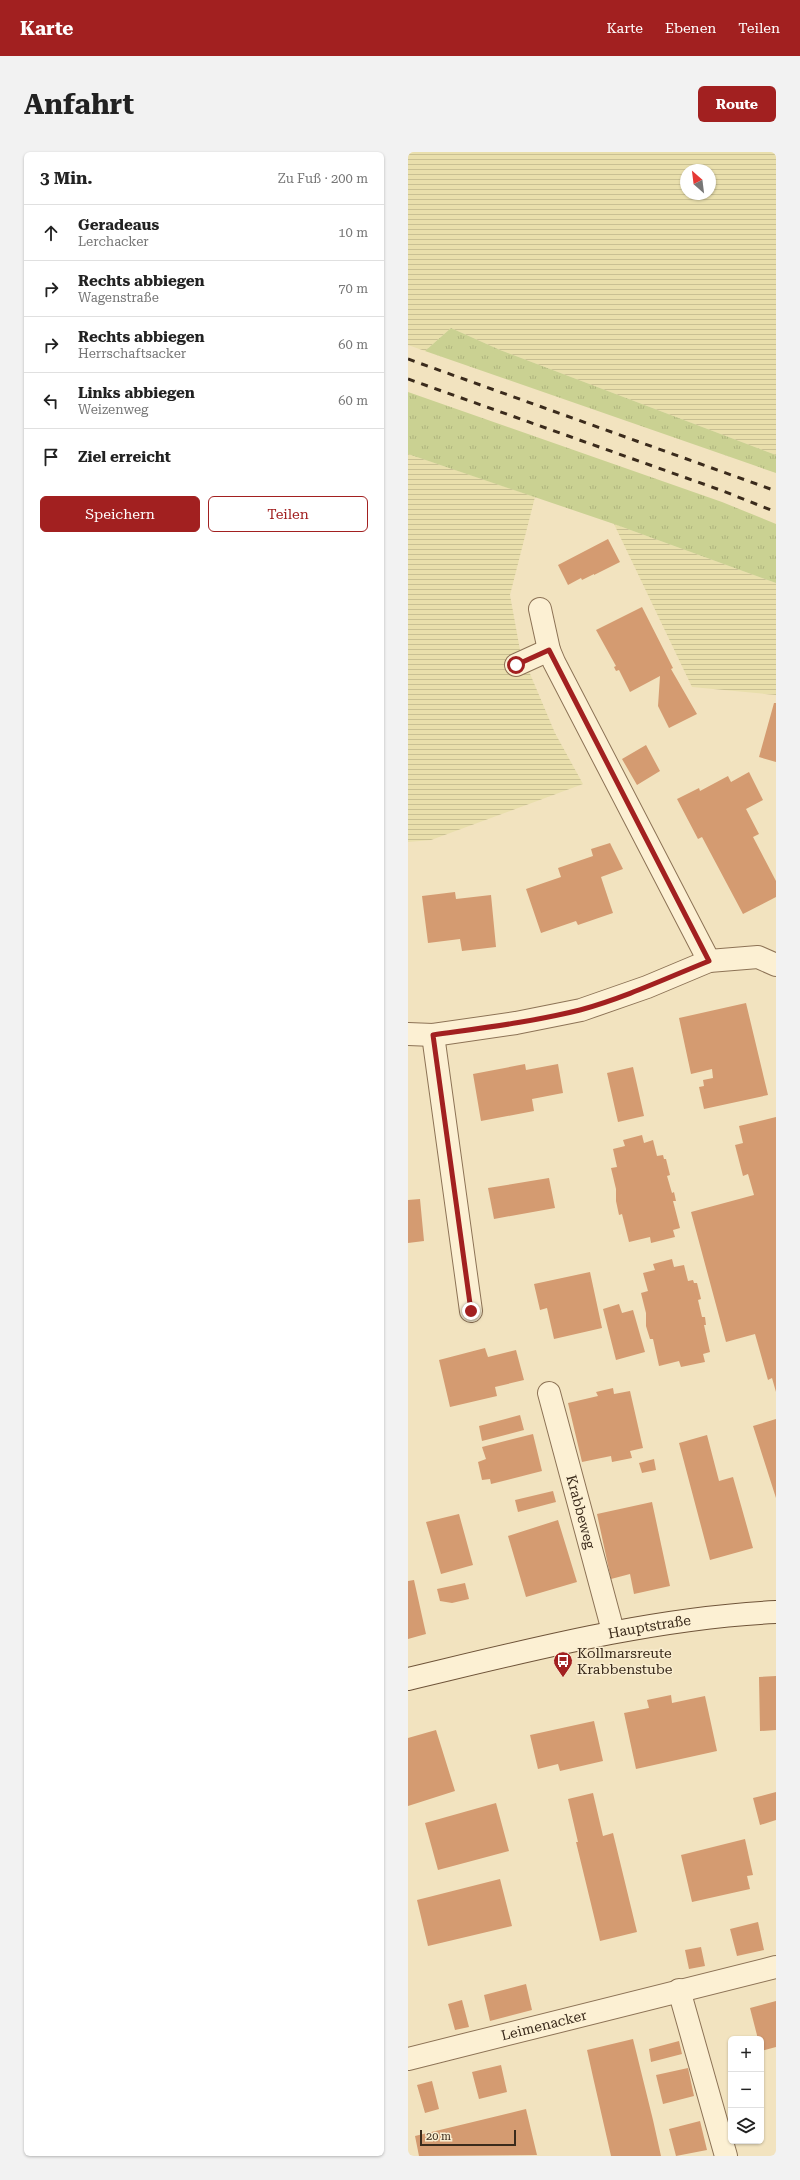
<!DOCTYPE html>
<html lang="de">
<meta charset="utf-8">
<style>
:root{--surface:#fff;--page:#f2f2f2;--text:#222;--muted:#767676;--line:#e0e0e0;--accent:#a22020}
body{margin:0;font-family:"Roboto Serif",serif;background:var(--page);color:var(--text)}
.controls{position:absolute;right:12px;bottom:12px;display:grid;overflow:hidden;border-radius:6px;box-shadow:0 1px 3px #0004}
.controls button{width:36px;height:36px;display:grid;place-items:center;padding:0;border:0;border-bottom:1px solid var(--line);background:var(--surface);color:var(--text);font:20px sans-serif}
.compass{position:absolute;left:272px;top:12px;width:36px;height:36px;border-radius:50%;background:var(--surface);box-shadow:0 1px 3px #0004;rotate:332deg}
.scale{position:absolute;left:12px;bottom:10px;width:96px;box-sizing:border-box;padding-left:4px;border:2px solid #3b2b1c;border-top:0;font-size:11px;line-height:14px;white-space:nowrap;color:#3b2b1c;-webkit-text-stroke:3px #f9edd0;paint-order:stroke}
.stop{position:absolute;width:12px;height:12px;margin:-9px;border:3px solid #a22020;border-radius:50%;background:#fff}
.stop.end{background:#a22020;border-color:#fff;box-shadow:0 1px 4px #0008}
.list{margin:0;padding:0;list-style:none}
h2{display:flex;justify-content:space-between;align-items:center;height:52px;margin:0;padding:0 16px;font-size:17px}
h2 small{font-size:13px;font-weight:400;color:var(--muted)}
.list li{display:grid;grid-template-columns:26px 1fr auto;gap:12px;align-items:center;box-sizing:border-box;height:56px;padding:0 16px;border-top:1px solid var(--line)}
.list b{display:block;font-size:15px;white-space:nowrap}
.list p{margin:0;font-size:13px;white-space:nowrap;color:var(--muted)}
.list em{font-size:13px;font-style:normal;color:var(--muted)}
.actions{display:flex;gap:8px;padding:12px 16px}
.actions a{flex:1;padding:9px 0;border:1px solid var(--accent);border-radius:6px;text-align:center;font-size:14px;color:var(--accent)}
.actions .main{background:var(--accent);color:#fff}
.icon{flex:none;width:22px;height:22px;fill:none;stroke:currentColor;stroke-width:2;stroke-linecap:round;stroke-linejoin:round}
.map{position:relative;flex:none;width:368px;height:2004px;overflow:hidden;border-radius:6px}
header{display:flex;align-items:center;gap:24px;box-sizing:border-box;height:56px;padding:0 20px;background:var(--accent);color:#fff}
header strong{font-size:19px}
nav{display:flex;gap:22px;margin-inline-start:auto;font-size:14px}
.intro{display:flex;align-items:center;justify-content:space-between;box-sizing:border-box;height:96px;padding:0 24px}
h1{margin:0;font-size:28px}
.button{padding:10px 18px;border-radius:6px;background:var(--accent);color:#fff;font-size:14px;font-weight:700}
main{display:flex;gap:24px;padding:0 24px}
aside{flex:1;background:var(--surface);border-radius:6px;box-shadow:0 1px 3px #0004}
.map>svg:first-child{display:block}
</style>
<header>
<strong>Karte</strong>
<nav><a>Karte</a><a>Ebenen</a><a>Teilen</a></nav>
</header>
<div class="intro"><h1>Anfahrt</h1><a class="button">Route</a></div>
<main>
<aside>
<h2>3 Min.<small>Zu Fuß · 200 m</small></h2>
<ul class="list">
<li><svg class="icon" aria-label="ahead" viewBox="0 0 24 24"><path d="M12 20V5M6 11l6-6 6 6"/></svg><div><b>Geradeaus</b><p>Lerchacker</p></div><em>10 m</em></li>
<li><svg class="icon" aria-label="right" viewBox="0 0 24 24"><path d="M7 20v-9h11M14 6l5 5-5 5"/></svg><div><b>Rechts abbiegen</b><p>Wagenstraße</p></div><em>70 m</em></li>
<li><svg class="icon" aria-label="right" viewBox="0 0 24 24"><path d="M7 20v-9h11M14 6l5 5-5 5"/></svg><div><b>Rechts abbiegen</b><p>Herrschaftsacker</p></div><em>60 m</em></li>
<li><svg class="icon" aria-label="left" viewBox="0 0 24 24"><path d="M17 20v-9H6M10 6l-5 5 5 5"/></svg><div><b>Links abbiegen</b><p>Weizenweg</p></div><em>60 m</em></li>
<li><svg class="icon" aria-label="arrive" viewBox="0 0 24 24"><path d="M6 21V4h12l-3 4 3 4H6"/></svg><div><b>Ziel erreicht</b></div></li>
</ul>
<div class="actions"><a class="main">Speichern</a><a>Teilen</a></div>
</aside>
<div class="map">
<svg width="368" height="2004" viewBox="0 0 368 2004">
<defs>
<pattern id="farmland-rules" width="6" height="5" patternUnits="userSpaceOnUse"><rect width="6" height="5" fill="#e9dfac"/><path d="M0 2.5h6" fill="none" stroke="#c9c093"/></pattern>
<pattern id="grass-tufts" width="24" height="20" patternUnits="userSpaceOnUse"><rect width="24" height="20" fill="#cad192"/><path d="M3 7l-1-3M5 7V3M7 7l1-3M15 17l-1-3M17 17v-4M19 17l1-3" fill="none" stroke="#aeb47d"/></pattern>
</defs>
<rect width="100%" height="100%" fill="#f2e3bf"/>
<path fill="url(#farmland-rules)" fill-rule="evenodd" d="M0,0h368v303l-276,-105 -49,-22 -26,23 -17,-6zM278,18h24v24h-24z
M0,302l127,43 -25,98 10,55 35,83 28,51 -152,56 -23,2z
M206,372l162,59v112l-84,-8z"/>
<path fill="url(#grass-tufts)" d="M43,176l49,22 276,105v18l-351,-122z
M0,240l314,110 54,22v59l-162,-59 -206,-70z"/>
<path fill="#d49b71" d="M200,387l12,23 -26,13v-1l-12,6 -1,-2 -13,7 -10,-20z
M234,455l31,61 -2,1 26,45 -28,14 -11,-22 2,-30 -30,16 -11,-22 -3,1 -2,-4 2,-1 -20,-36z
M366,551h2v59l-17,-5z
M238,593l14,26 -23,14 -15,-26z
M341,620l14,28 -17,9 13,25 -6,3 23,44v16l-33,17 -41,-77 -4,2 -21,-40 22,-11 1,3 28,-15 3,6z
M202,691l13,26 -22,8 12,36 -35,12 -2,-4 -35,12 -15,-44 35,-12 -3,-9 35,-12 -2,-7z
M47,740l1,7 35,-4 5,52 -34,4 -2,-12 -32,4 -6,-47z
M338,851l22,92 -64,14 -5,-22 5,-1 -1,-6 10,-2 -1,-9 -21,5 -12,-56z
M117,912l1,6 32,-6 5,29 -31,6 2,12 -53,10 -8,-47z
M225,915l11,49 -26,6 -11,-49z
M368,965v275l-4,-14 -4,2 -13,-46 -29,8 -35,-130 63,-17 -6,-21 -5,2 -8,-31 8,-2 -4,-17z
M234,983l2,8 9,-3 4,16 6,-1 1,4h2l4,16 -3,1 5,17 2,-1 2,9h-3l7,27 -7,2 2,7 -24,6 -1,-6 -21,5 -7,-28 -3,1 -3,-14v-12l-5,-21 6,-1 -4,-18 12,-3 -2,-6z
M141,1026l6,30 -61,11 -6,-31z
M12,1047l4,42 -16,2v-43z
M264,1107l2,8 10,-2 4,16 5,-1 1,3h3l4,16 -3,1 4,17h3l1,8h-2l6,27 -7,2 2,8 -24,5 -2,-6 -20,5 -6,-27h-3l-4,-13v-13l-5,-20 7,-2 -5,-18 12,-3 -2,-6z
M182,1120l12,56 -48,11 -7,-31 -7,2 -6,-26z
M211,1152l3,9 11,-3 12,42 -29,8 -13,-51z
M77,1196l3,9 28,-7 8,30 -29,7 2,9 -47,11 -11,-47z
M205,1236l1,6 16,-3 13,57 -13,3 2,7 -20,4 -1,-6 -29,6 -14,-59 30,-7 -2,-4z
M112,1263l4,15 -42,11 -3,-15z
M368,1267v79l-23,-72z
M125,1282l9,37 -51,13 -1,-5 -8,1 -4,-18 8,-3 -4,-12z
M299,1283l12,46 14,-4 20,71 -43,12 -31,-117z
M246,1307l2,11 -14,3 -3,-10z
M145,1339l3,11 -38,10 -3,-12z
M244,1350l18,84 -36,8 -4,-20 -19,5 -14,-65z
M51,1362l14,51 -32,9 -15,-52z
M150,1368l19,62 -51,15 -18,-61z
M6,1428l12,54 -18,5v-58z
M57,1431l4,16 -17,4 -12,-2 -3,-12z
M368,1524v54l-16,1 -1,-54z
M263,1543l1,8 33,-7 12,55 -81,18 -12,-56 25,-5 -2,-8z
M186,1569l9,40 -43,10 -2,-7 -20,5 -8,-34z
M28,1578l19,61 -47,15v-68z
M368,1640v28l-16,5 -7,-27z
M185,1641l10,43 10,-3 24,99 -37,9 -24,-99h2l-10,-43z
M88,1651l13,48 -71,19 -13,-47z
M337,1687l8,36 -6,1 3,13 -58,13 -11,-47z
M92,1727l12,47 -84,20 -11,-46z
M350,1770l6,28 -27,6 -7,-27z
M293,1795l4,19 -16,3 -4,-19z
M118,1832l6,26 -42,11 -6,-26z
M54,1848l7,27 -14,3 -7,-26z
M368,1849v46l-15,4v-12h-3l-8,-31z
M225,1887l20,81 8,36h-50l-18,-79 -6,-27z
M271,1889l3,13 -31,8 -2,-13z
M93,1913l6,27 -28,7 -7,-27z
M280,1916l6,28 -31,8 -7,-29z
M24,1929l7,28 -14,4 -8,-28z
M118,1957l11,46 -118,1 -4,-20z
M292,1969l7,29 -31,6 -7,-27z"/>
<g fill="none" stroke-linecap="round" stroke-linejoin="round">
<g stroke="#8d7356" stroke-width="24">
<g id="street">
<path d="M132,457l9,41 5,12 155,299"/>
<path d="M108,513l33,-15"/>
<path d="M0,882l25,1 83,-12 65,-13 66,-23 62,-26 49,-4 18,8"/>
<path d="M25,883l38,276"/>
<path id="s1" d="M141,1241l64,238"/>
<path d="M271,1838l47,166"/>
<path id="s2" d="M0,1907l368,-92"/>
</g>
</g>
<g stroke="#6f5439" stroke-width="24">
<g id="secondary">
<path id="s3" d="M0,1527c122,-29 243,-61 368,-67"/>
</g>
</g>
<use href="#street" stroke="#fcf0d3" stroke-width="22"/>
<use href="#secondary" stroke="#fcf0d3" stroke-width="22"/>
<path stroke="#3b2b1c" stroke-width="3" stroke-dasharray="7 7" stroke-linecap="butt" d="M0,207l368,132
M0,227l315,112 53,21"/>
</g>
<g fill="none" stroke-linecap="round" stroke-linejoin="round">
<path stroke="#a22020" stroke-width="5" d="M63,1159l-38,-276c49,-7 99,-13 147,-25 44,-12 87,-32 129,-49l-160,-311 -33,15"/>
</g>
<defs>
<g id="bus-pin" transform="scale(1)"><path d="M0 17L-7.5 6A9.5 9.5 0 1 1 7.5 6Z" fill="#a22020" stroke="#f9edd0"/><path d="M-5-6H5V4H4V6H2V4H-2V6H-4V4H-5ZM-3.5-4V0h7V-4ZM-3.5 1.2v1.5H-2V1.2ZM2 1.2v1.5H3.5V1.2Z" fill="#fff"/></g>
</defs>
<g fill-rule="evenodd">
<use href="#bus-pin" x="155" y="1509"/>
</g>
<g text-anchor="middle" dominant-baseline="central" stroke-width="3" stroke-linejoin="round" paint-order="stroke">
<g font-size="14" fill="#3b2b1c" stroke="#f9edd0">
<text stroke="none"><textPath href="#s1" startOffset="123">Krabbeweg</textPath></text>
<text stroke="none"><textPath href="#s3" startOffset="247">Hauptstraße</textPath></text>
<text stroke="none"><textPath href="#s2" startOffset="140">Leimenacker</textPath></text>
</g>
<g font-size="14" fill="#3b2b1c" stroke="#f9edd0" text-anchor="start">
<text x="169" y="1501">Kollmarsreute<tspan x="169" dy="16">Krabbenstube</tspan></text>
</g>
</g>
</svg>
<div class="controls">
<button>+</button>
<button>−</button>
<button><svg class="icon" aria-label="layers" viewBox="0 0 24 24"><path d="M12 4l9 5-9 5-9-5zM3 14l9 5 9-5"/></svg></button>
</div>
<svg class="compass" viewBox="-18 -18 36 36"><path d="M0-13l5 13h-10z" fill="#e53935"/><path d="M0 13l5-13h-10z" fill="#767676"/></svg>
<div class="scale">20 m</div>
<div class="stop" style="left:108px;top:513px"></div>
<div class="stop end" style="left:63px;top:1159px"></div>
</div>
</main>
